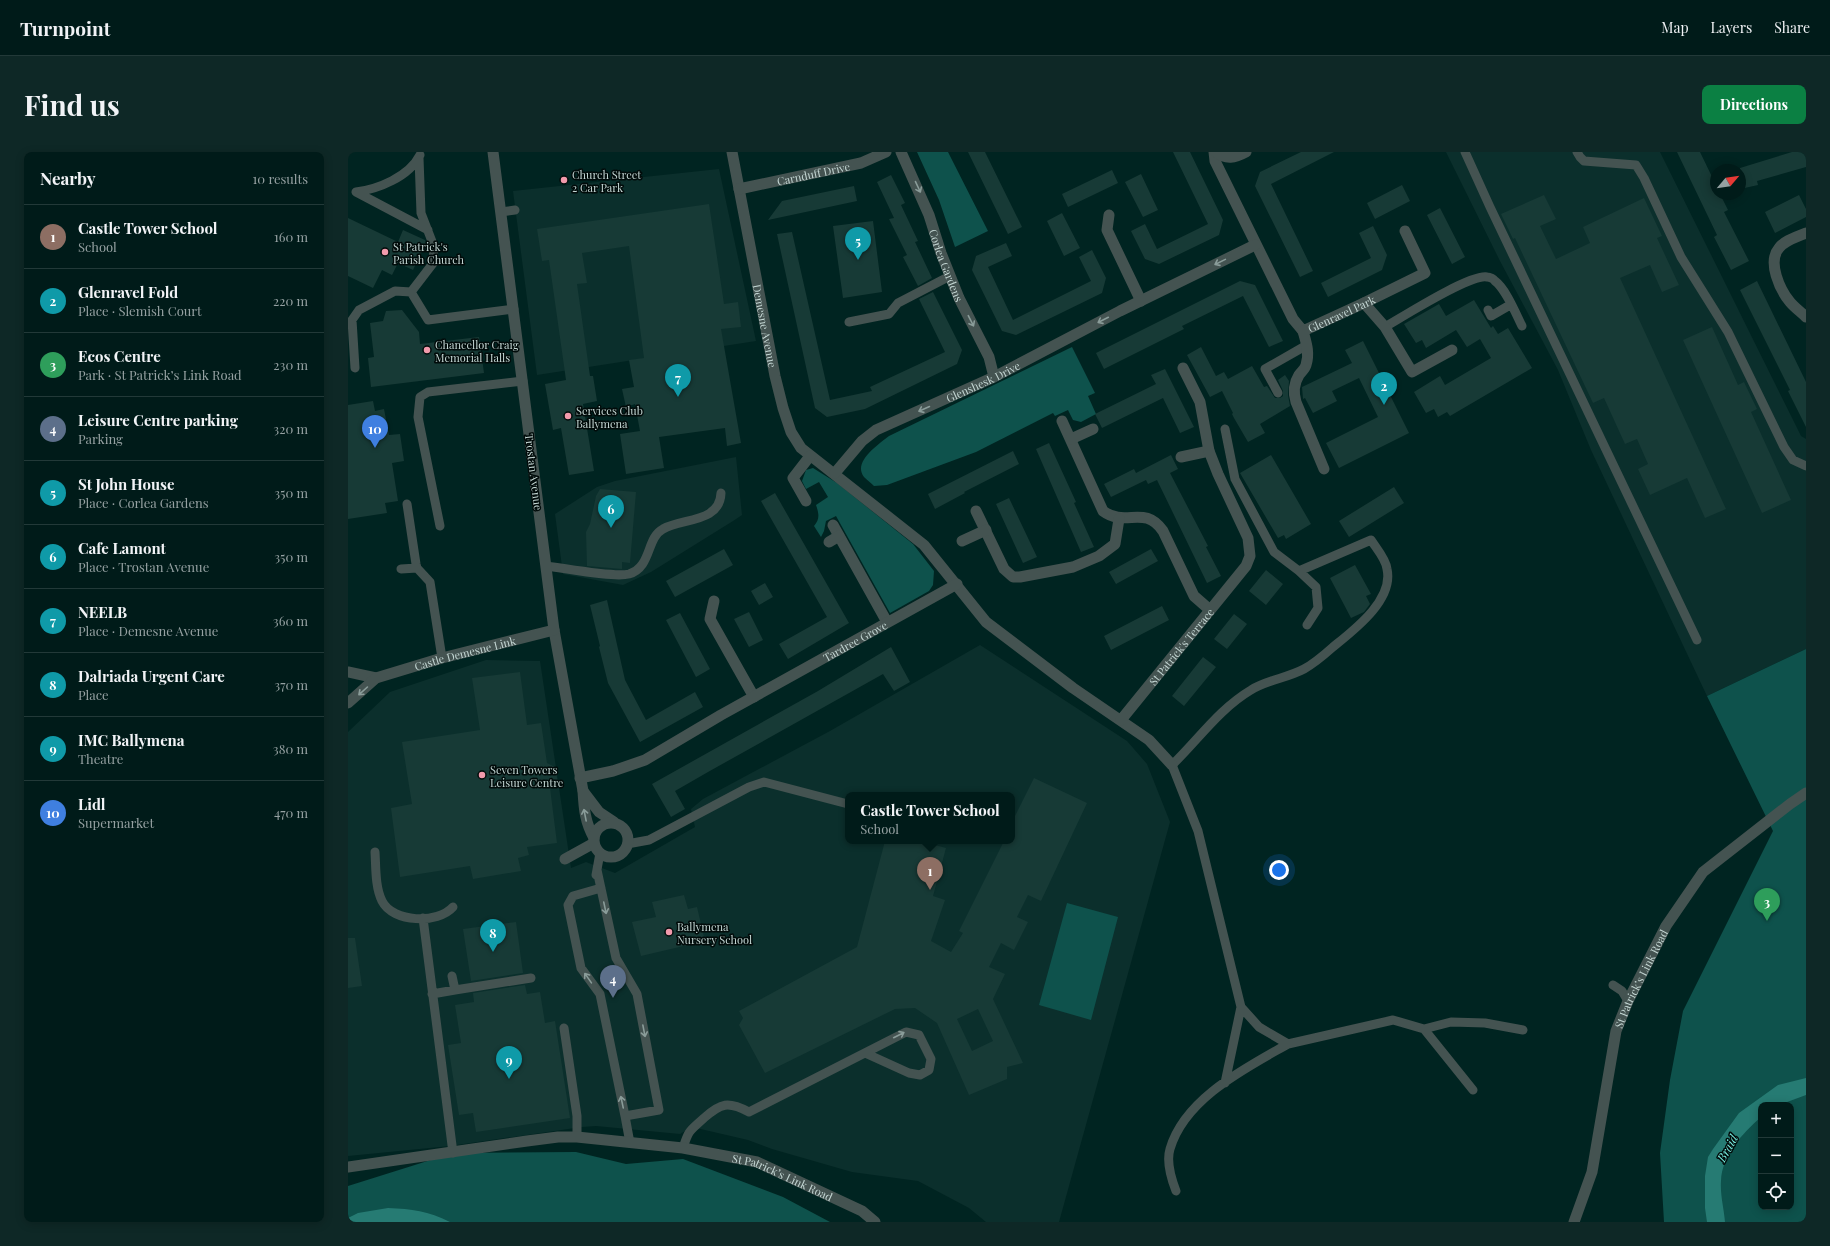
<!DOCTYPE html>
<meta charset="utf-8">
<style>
:root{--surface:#001b19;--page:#0e2826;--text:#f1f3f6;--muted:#95a1a2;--line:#223938;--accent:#0b8043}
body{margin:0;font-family:"Playfair Display",serif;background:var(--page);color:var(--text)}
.controls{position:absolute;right:12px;bottom:12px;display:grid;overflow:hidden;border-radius:8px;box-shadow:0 2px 10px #0003}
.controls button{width:36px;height:36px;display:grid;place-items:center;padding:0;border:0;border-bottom:1px solid var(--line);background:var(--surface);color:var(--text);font:20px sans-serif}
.compass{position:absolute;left:1362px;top:12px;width:36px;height:36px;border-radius:50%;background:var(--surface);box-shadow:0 2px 10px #0003;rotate:61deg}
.you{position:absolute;left:931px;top:718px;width:14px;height:14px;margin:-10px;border:3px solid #fff;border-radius:50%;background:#1a73e8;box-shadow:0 0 0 6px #1a73e833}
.badge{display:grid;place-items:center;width:26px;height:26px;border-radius:50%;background:var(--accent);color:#fff;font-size:13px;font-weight:700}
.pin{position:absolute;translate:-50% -33px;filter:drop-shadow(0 1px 2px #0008)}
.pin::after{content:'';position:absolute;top:21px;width:14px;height:12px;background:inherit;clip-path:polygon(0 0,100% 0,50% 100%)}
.popup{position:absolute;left:497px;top:640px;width:170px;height:52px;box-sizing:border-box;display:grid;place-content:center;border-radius:8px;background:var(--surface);filter:drop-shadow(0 1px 3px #0005);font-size:13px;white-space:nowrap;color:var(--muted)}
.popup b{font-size:15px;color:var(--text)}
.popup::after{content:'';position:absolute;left:50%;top:100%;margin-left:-8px;border:8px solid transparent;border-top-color:var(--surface)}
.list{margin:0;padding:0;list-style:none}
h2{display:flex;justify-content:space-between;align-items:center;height:52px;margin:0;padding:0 16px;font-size:17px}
h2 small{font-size:13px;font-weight:400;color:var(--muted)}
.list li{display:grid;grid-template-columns:26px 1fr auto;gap:12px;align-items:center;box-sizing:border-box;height:64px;padding:0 16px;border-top:1px solid var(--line)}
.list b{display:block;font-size:15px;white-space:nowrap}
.list p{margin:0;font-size:13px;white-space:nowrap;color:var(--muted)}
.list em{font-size:13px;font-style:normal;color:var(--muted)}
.icon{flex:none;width:22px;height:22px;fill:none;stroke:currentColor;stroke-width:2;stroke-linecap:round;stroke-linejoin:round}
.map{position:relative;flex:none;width:1458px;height:1070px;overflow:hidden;border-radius:8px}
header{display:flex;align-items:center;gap:24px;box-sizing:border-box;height:56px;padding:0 20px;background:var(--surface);border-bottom:1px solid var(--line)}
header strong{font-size:19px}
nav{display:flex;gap:22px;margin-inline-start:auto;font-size:14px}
.intro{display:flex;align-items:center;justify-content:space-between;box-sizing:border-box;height:96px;padding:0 24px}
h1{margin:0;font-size:28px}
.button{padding:10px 18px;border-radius:8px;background:var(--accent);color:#fff;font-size:14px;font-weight:700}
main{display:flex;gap:24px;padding:0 24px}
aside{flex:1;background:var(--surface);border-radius:8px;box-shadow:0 2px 10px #0003}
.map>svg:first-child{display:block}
</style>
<header>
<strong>Turnpoint</strong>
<nav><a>Map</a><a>Layers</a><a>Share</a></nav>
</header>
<div class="intro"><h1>Find us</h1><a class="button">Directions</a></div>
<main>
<aside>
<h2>Nearby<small>10 results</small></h2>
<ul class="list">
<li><span class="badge" style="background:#8d6e63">1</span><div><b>Castle Tower School</b><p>School</p></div><em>160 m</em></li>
<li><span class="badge" style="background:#0f9aa8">2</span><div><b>Glenravel Fold</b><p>Place · Slemish Court</p></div><em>220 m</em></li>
<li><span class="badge" style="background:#2e9e5b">3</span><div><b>Ecos Centre</b><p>Park · St Patrick’s Link Road</p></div><em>230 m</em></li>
<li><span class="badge" style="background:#5c6f8a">4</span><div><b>Leisure Centre parking</b><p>Parking</p></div><em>320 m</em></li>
<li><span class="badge" style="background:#0f9aa8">5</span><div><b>St John House</b><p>Place · Corlea Gardens</p></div><em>350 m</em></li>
<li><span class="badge" style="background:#0f9aa8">6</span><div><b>Cafe Lamont</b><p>Place · Trostan Avenue</p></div><em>350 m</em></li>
<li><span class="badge" style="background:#0f9aa8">7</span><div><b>NEELB</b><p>Place · Demesne Avenue</p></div><em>360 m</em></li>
<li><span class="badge" style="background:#0f9aa8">8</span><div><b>Dalriada Urgent Care</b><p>Place</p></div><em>370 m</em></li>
<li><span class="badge" style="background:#0f9aa8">9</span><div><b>IMC Ballymena</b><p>Theatre</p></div><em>380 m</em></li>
<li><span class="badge" style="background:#3f7fe0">10</span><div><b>Lidl</b><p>Supermarket</p></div><em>470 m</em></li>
</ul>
</aside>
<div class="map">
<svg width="1458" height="1070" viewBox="0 0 1458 1070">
<rect width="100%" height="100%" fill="#002421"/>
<path fill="#0b2f2c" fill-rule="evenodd" d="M1098,0h214l141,284 5,3v210l-99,47 -116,-246 -33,-80 -58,-109z
M371,17l37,172 -219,34 -24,-184z
M388,305l6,58 -9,6 -82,51 -28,13 -60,-11 -8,-60 42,-27 18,-6z
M632,493l147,96 20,23 23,58 -111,400h-73l-17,-14 -51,-27 -66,-9 -80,-23 -24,-9 -56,-13 -12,7 -84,-8 -14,1 -132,19 -102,10v-424l42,-40 96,-32 54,1 31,207 15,-6 29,11 80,-46 -4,-18 12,-10 127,-68zM500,643h164v46h-164z"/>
<path fill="#0e524c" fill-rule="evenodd" d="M569,0h31l40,79 -33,16 -16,-47z
M724,195l23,46 -7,3 8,18 -15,8 -8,-2 -5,-10 -13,6 -2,-3 -77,39 -89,33 -13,1c-3,-3 -7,-6 -10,-9 -12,-15 15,-33 25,-41z
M465,316l24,15 76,61 21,27 -1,14 -4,6 -39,22 -54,-97 -10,5 -2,10 -3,6 -7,-11c6,-7 5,-12 2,-21l12,-8 -9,-15 -13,7 -4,-8 4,-11z
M1458,497v573h-142l-4,-69 10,-73 13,-69 90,-180 -66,-135zM1413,953h30v102h-30z
M719,751l51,14 -27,103 -52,-15z
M228,1000l50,12 57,-5 100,38 47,25h-482v-36l105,-33z"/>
<path fill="#267b73" d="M1458,926v17l-27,10h-18v12c-19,17 -39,38 -40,64 -1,14 3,28 4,41h-18l-2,-14v-32l3,-19 5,-8 26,-36 39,-28z
M40,1056c24,1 40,3 62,14h-102v-4l10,-5z"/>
<path fill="#173a36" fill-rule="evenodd" d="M620,0h17l37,75 -14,7z
M825,0h17l33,68 -4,15 -60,29 -14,-5 -14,-28 14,-7 12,25 51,-25z
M953,0h33l-63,32 42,87 -13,6 -45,-91 5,-14z
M1329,0h23l16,33v9h4l8,16 -4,2 25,49 -18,9 -17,-33 3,-2z
M1444,0h14v15l-49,14 1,4 -18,4v-21z
M764,18l6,13 -50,24 -6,-13z
M793,22l17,36 -15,7 -18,-35z
M543,23l14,28 -4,2 17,36 -3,1 17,36 -14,8 -15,-29 4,-2 -18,-36 5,-1 -17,-36z
M1054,33l8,16 -35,18 -8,-16z
M506,34l3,15 -89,19 14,-19z
M1196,43l12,24 -16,7 16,33 34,-16 -7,-16 61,-29 18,38 -5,2 22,47 -17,7 -12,-27 -30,13 106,231 -21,9 -18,-40 -37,17 -12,-26 10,-5 -11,-25 -12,5 -21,-46 -11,5 -78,-165 -2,1 -12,-25z
M1451,43l7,14v8l-31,16 -10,-21z
M361,52l15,100 14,-2 3,25 -20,2 20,114 -14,3 -2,-18 -66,9 5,31 -38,6 -6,-40 20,-3 -5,-27 -9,3 -4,-18 12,-2 -5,-27 15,-2 -15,-112 -47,7 5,30 -10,1 13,92h3l4,25 -14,3 11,67 -25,4 -8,-47 -8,2 -8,-46 21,-4 -17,-120 -7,1 -5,-32z
M1092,56l25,49 -13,7 -25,-49z
M714,61l18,35 -16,8 -17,-35z
M0,66l50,24 5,-12 22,10 1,3 -13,27 -15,-7 -6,12 -10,-5 -9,18 -25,-12z
M525,69l9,71 -39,6 -10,-72z
M1025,74l14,29 -5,15 -54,27 -7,-14 50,-25 -12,-25z
M444,80l38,168 42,-9 -2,-4 75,-35 -26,-53 14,-7 29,58 -5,14 -92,45 -38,8 -12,-9 -38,-174z
M658,91l6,13 -24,11 25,53 78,-39 -12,-24 13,-7 14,28 -4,15 -86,42 -14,-4 -30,-61 4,-14z
M892,129l15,4 28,56 -14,6 -26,-51 -61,30 2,3 -80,40 -8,-16z
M1409,129l49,101v45l-18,-36 2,-1 -50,-100z
M1126,148l17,28 2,-2 5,8 10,-6 24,40 -82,48 -3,-4 -9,5 -4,-8 -8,4 -12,-21 26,-16 5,9 46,-27 -11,-19 -13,8 -11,-17 -30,18 -4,-8 -6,3 -12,-19 35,-20 7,12z
M54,158l17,22 1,12 59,-7 5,36 -113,14 -3,-29 6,-1 -4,-34 13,-2 3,-10z
M1364,175l26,58 6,-3 13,27 -6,3 40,88 -29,13 -79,-173z
M1015,189l46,92 -70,35 -13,-25 52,-26 -19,-39 -27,13 5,10 -24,12 -8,-15 -2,1 -1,-12 50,-24 -7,-13z
M853,195l15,29 8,-4 4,7 24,-13 12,21 3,-1 8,12h5l3,-2v-5l-5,-11 7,-5 4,6 -1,14 2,11 -30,18 5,9 -17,9 -14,-24 -2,-4 1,-1 -11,-22 -12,6 -23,-42z
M817,217l29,58 -14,6 -17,-35 -61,30 -7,-14 61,-30 -5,-9z
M25,249l2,10 9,-2 5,26 11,-1 4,27 -12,2 6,38 -13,2 2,10 -39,6v-114z
M701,291l27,59 -2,1 20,44 -13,5 -45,-103z
M665,299l6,13 -55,28 1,1 -30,16 -7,-15z
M823,303l7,14 -8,4 38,73 -2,1 15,29 -14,7 -50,-103 -9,4 -2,-4 -35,17 -7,-13 30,-15 2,4z
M923,303l40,69 -25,15 -2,-4 -6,3 -38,-65z
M1046,335l10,16 -55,34 -10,-16z
M252,337l36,3 -6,71 -8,-1v7l-35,-3 -1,-34 4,-8 6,-28z
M427,341l74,130 -61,36 -9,-15 48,-27 -66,-116z
M661,346l28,59 -14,6 -27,-59z
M376,397l9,16 -58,32 -9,-16z
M803,397l7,12 -42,23 -7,-12z
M1007,413l16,29 -5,2 4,8 -6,8 -13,6 -21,-40z
M918,418l17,14 -17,21 -17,-14z
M417,431l8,14 -14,8 -8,-14z
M259,448l18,80 21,40 49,-28 8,15 -63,35 -32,-59 -9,-36 1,-1 -10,-41z
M814,454l7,14 -58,30 -7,-14z
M401,460l14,28 -14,7 -15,-28z
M332,461l30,56 -14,8 -30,-57z
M886,462l13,10 -20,25 -13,-10z
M543,495l19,35 -16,9 -11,-17 -175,98 -33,19 10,18 -14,8 -19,-33 166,-93z
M855,505l13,10 -32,39 -12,-10z
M172,520l7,53 14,-2 6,40 8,4 3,16 -8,5 7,55 -30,4 2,8 -11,3 3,13 -48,8 -3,-13 -70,11 -9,-69 21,-4 -10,-62 78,-12 -8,-52z
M686,626l53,25 -46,98 -13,-6 -11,22 11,5 -14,28 -13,-7 -12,24 16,7 -12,25 30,64 -16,4v12l-38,16 -32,-72 -22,-15 -20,1 -130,64 -26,-48 4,-7 -4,-7 118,-64 28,-106h35l26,7 -13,48 12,4 -14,41 20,11 12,-19 -4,-2 45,-90h8v-19zM630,857l15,32 -21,10 -15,-32z
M336,743l4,14 9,-2 8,34 -64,15 -9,-34 24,-5 -4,-15z
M168,770l7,51 -52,8 -8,-52z
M0,786h7l7,48 -14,2z
M177,833l2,9 13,-2 5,31 10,-2 15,97 -94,14 -3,-19 -14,2 -11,-70 13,-2 -6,-38 19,-3 -1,-9z"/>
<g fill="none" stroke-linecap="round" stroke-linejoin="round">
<path stroke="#445351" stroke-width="9" d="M1117,0l25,55 207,433
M1229,0l3,5 4,4 52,4 8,13 37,79 47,75 56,115 9,13 13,6
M71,6l2,55 12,31 1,18 -23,30 17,28 86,-11
M8,40l72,38
M8,40c22,-3 53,-15 64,-37
M153,60l14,-2
M1140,158l3,6 19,-11
M501,170l40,-8 9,-11 52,-27
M1037,175c19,-11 85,-53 102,-50 3,0 7,2 8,4 11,8 21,33 27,45
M7,216l-3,-48 7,-10 36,-19 16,1
M930,241l-13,-24 42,-24
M877,277l10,50 39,73 25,19 72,-31c5,8 15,19 16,29 7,31 -33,61 -54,78 -9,8 -18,16 -29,22 -17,9 -37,11 -53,21 -32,19 -53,50 -79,75l26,66 43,176 18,20 29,17 105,-24 31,9 49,61
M59,352l9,60 1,4 13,14 12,76
M92,374l-22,-109 2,-20 8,-5 95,-11
M198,414c18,2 68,12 83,8 23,-7 17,-36 34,-45 19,-11 57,-6 58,-36
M53,417l16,-1
M951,419l17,16 2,21 -11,17
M279,692l22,-4 100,-53 15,-5 84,22
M27,700c1,15 0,35 7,49 11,22 56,23 71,6
M249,718l19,88 21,36 22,116 -34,6 -25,-122 -19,-26 -13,-63 5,-9 28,-8
M248,723l4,-22
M75,766l30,235
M1265,833l9,6 6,10
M107,838l76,-12
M84,842l23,-4 -3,-14
M216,876l13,88v21
M1076,877l27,-7 34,1 38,7
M877,931l16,-76
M277,964l5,27
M335,996c6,-19 7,-17 21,-30 17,-15 24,-17 45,-6l157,-80 13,3 12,24 -2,11 -9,5 -11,-2 -44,-20
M828,1039c-5,-13 -10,-29 -6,-42 15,-51 76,-81 118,-105"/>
<path stroke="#445351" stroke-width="11" d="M217,707l29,-16"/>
<g stroke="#445351" stroke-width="11">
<path id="s1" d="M384,0l43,224 8,32 8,24 10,16 123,97 62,77 87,66 76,52 23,25"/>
<path id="s2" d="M553,0l28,63 12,38 18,45 30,59 5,20"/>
<path id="s3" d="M866,0l1,9 78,158 10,12 61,-28 61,-30 -20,-42"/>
<path d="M868,0c10,8 19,6 30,0"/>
<path id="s4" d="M391,37l122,-26 25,-11"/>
<path d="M761,63l-2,15 34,71"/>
<path d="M1458,81c-9,4 -21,7 -27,15 -12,14 1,42 11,54 5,6 11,10 16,15"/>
<path d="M1016,151l21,24 27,45 40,-22"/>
<path d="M955,179c3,11 7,22 3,34 -1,4 -4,6 -7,10 -5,8 -6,17 -3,27l28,67"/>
<path d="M714,269l41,90c23,17 41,-7 60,20l31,65 16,14"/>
<path d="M723,287l22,-10"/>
<path d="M833,305l28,-6"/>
<path id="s5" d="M487,321l27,-32 14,-11 118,-53 126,-66 135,-66"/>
<path d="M458,349l-13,-23 17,-22"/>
<path d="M628,359l28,58 9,8h7l53,-10 26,-11 16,-12 4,-25"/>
<path d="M485,373l54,97"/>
<path d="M614,389l24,-11"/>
<path d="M481,390l10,-6"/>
<path d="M366,449l-4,18 44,78"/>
<path d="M206,478l29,161c1,18 2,31 11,47"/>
<path id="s6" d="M773,568l125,-154 4,-10 -2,-18 -30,-64 -9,-23 -9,-49 -17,-34"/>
<path id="s7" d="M232,626l33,-7 32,-11 76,-45 236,-131"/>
<path d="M235,639l16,21 15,10"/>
<circle cx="263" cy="688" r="17"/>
</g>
<g stroke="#445351" stroke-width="11">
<path d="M0,520l28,6"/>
<path id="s8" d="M0,551l28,-25 66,-20 112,-28 -61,-478"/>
<path id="s9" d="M0,1015l179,-26 31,-4h19l106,11 74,14 105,49 13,11"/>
<path id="s10" d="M1226,1070l18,-50 24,-141 12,-30 38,-75 37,-54 87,-68 16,-11"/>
</g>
</g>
<defs><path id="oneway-shaft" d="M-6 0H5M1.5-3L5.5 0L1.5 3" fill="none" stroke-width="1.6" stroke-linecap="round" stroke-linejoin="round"/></defs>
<g stroke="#8a9c99">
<use href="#oneway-shaft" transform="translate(570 35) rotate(65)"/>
<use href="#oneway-shaft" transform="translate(872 110) rotate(154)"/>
<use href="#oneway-shaft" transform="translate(755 168) rotate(153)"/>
<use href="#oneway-shaft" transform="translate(623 169) rotate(63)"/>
<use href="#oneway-shaft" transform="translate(576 257) rotate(156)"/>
<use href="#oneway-shaft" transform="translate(15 539) rotate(138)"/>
<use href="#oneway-shaft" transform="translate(237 663) rotate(-101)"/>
<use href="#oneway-shaft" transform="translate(257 756) rotate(78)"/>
<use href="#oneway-shaft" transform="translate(240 826) rotate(-125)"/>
<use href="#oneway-shaft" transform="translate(296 879) rotate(79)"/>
<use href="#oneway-shaft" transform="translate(551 883) rotate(-27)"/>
<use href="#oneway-shaft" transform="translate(274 950) rotate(-102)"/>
</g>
<g fill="#f29aac" stroke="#010b0a" stroke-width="1.5">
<circle cx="216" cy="28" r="4"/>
<circle cx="37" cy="100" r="4"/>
<circle cx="79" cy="198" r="4"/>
<circle cx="220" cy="264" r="4"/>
<circle cx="134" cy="623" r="4"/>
<circle cx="321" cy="780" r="4"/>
</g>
<g text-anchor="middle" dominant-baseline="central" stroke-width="3" stroke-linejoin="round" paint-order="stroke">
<g font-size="11" fill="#c4d7d4" stroke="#010b0a">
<text stroke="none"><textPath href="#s4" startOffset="76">Carnduff Drive</textPath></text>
<text stroke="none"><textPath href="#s2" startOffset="122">Corlea Gardens</textPath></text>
<text stroke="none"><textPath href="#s3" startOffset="243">Glenravel Park</textPath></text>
<text stroke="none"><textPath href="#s1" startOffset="177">Demesne Avenue</textPath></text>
<text stroke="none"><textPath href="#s5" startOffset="177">Glenshesk Drive</textPath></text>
<text transform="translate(186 320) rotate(83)">Trostan Avenue</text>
<text stroke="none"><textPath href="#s7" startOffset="309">Tardree Grove</textPath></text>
<text stroke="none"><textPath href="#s6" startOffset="95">St Patrick's Terrace</textPath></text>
<text stroke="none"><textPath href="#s8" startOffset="130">Castle Demesne Link</textPath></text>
<text stroke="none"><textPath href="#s10" startOffset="254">St Patrick’s Link Road</textPath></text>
<text stroke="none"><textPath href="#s9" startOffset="442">St Patrick’s Link Road</textPath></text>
</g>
<g font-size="11" fill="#c4d7d4" stroke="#010b0a" text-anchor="start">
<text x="224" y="22">Church Street<tspan x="224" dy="13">2 Car Park</tspan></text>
<text x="45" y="94">St Patrick's<tspan x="45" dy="13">Parish Church</tspan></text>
<text x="87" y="192">Chancellor Craig<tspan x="87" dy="13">Memorial Halls</tspan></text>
<text x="228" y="258">Services Club<tspan x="228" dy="13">Ballymena</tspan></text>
<text x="142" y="617">Seven Towers<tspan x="142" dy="13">Leisure Centre</tspan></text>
<text x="329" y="774">Ballymena<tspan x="329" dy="13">Nursery School</tspan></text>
</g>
<g font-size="12" font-style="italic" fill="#79f1e4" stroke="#010b0a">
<text transform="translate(1379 996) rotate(-61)">Braid</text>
</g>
</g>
</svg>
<div class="controls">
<button>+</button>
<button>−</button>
<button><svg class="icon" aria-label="locate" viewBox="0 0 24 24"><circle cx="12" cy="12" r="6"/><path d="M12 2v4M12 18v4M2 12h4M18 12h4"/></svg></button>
</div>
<svg class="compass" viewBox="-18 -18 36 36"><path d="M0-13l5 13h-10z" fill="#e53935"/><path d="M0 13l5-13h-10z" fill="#95a1a2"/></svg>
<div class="you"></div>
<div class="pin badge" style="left:582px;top:738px;background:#8d6e63">1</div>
<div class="popup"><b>Castle Tower School</b>School</div>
<div class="pin badge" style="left:1036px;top:253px;background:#0f9aa8">2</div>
<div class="pin badge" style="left:1419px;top:769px;background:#2e9e5b">3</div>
<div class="pin badge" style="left:265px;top:846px;background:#5c6f8a">4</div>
<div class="pin badge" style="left:510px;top:108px;background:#0f9aa8">5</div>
<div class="pin badge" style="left:263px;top:376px;background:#0f9aa8">6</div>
<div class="pin badge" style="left:330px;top:245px;background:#0f9aa8">7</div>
<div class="pin badge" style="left:145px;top:800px;background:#0f9aa8">8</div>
<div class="pin badge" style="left:161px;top:927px;background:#0f9aa8">9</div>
<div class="pin badge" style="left:27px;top:296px;background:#3f7fe0">10</div>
</div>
</main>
